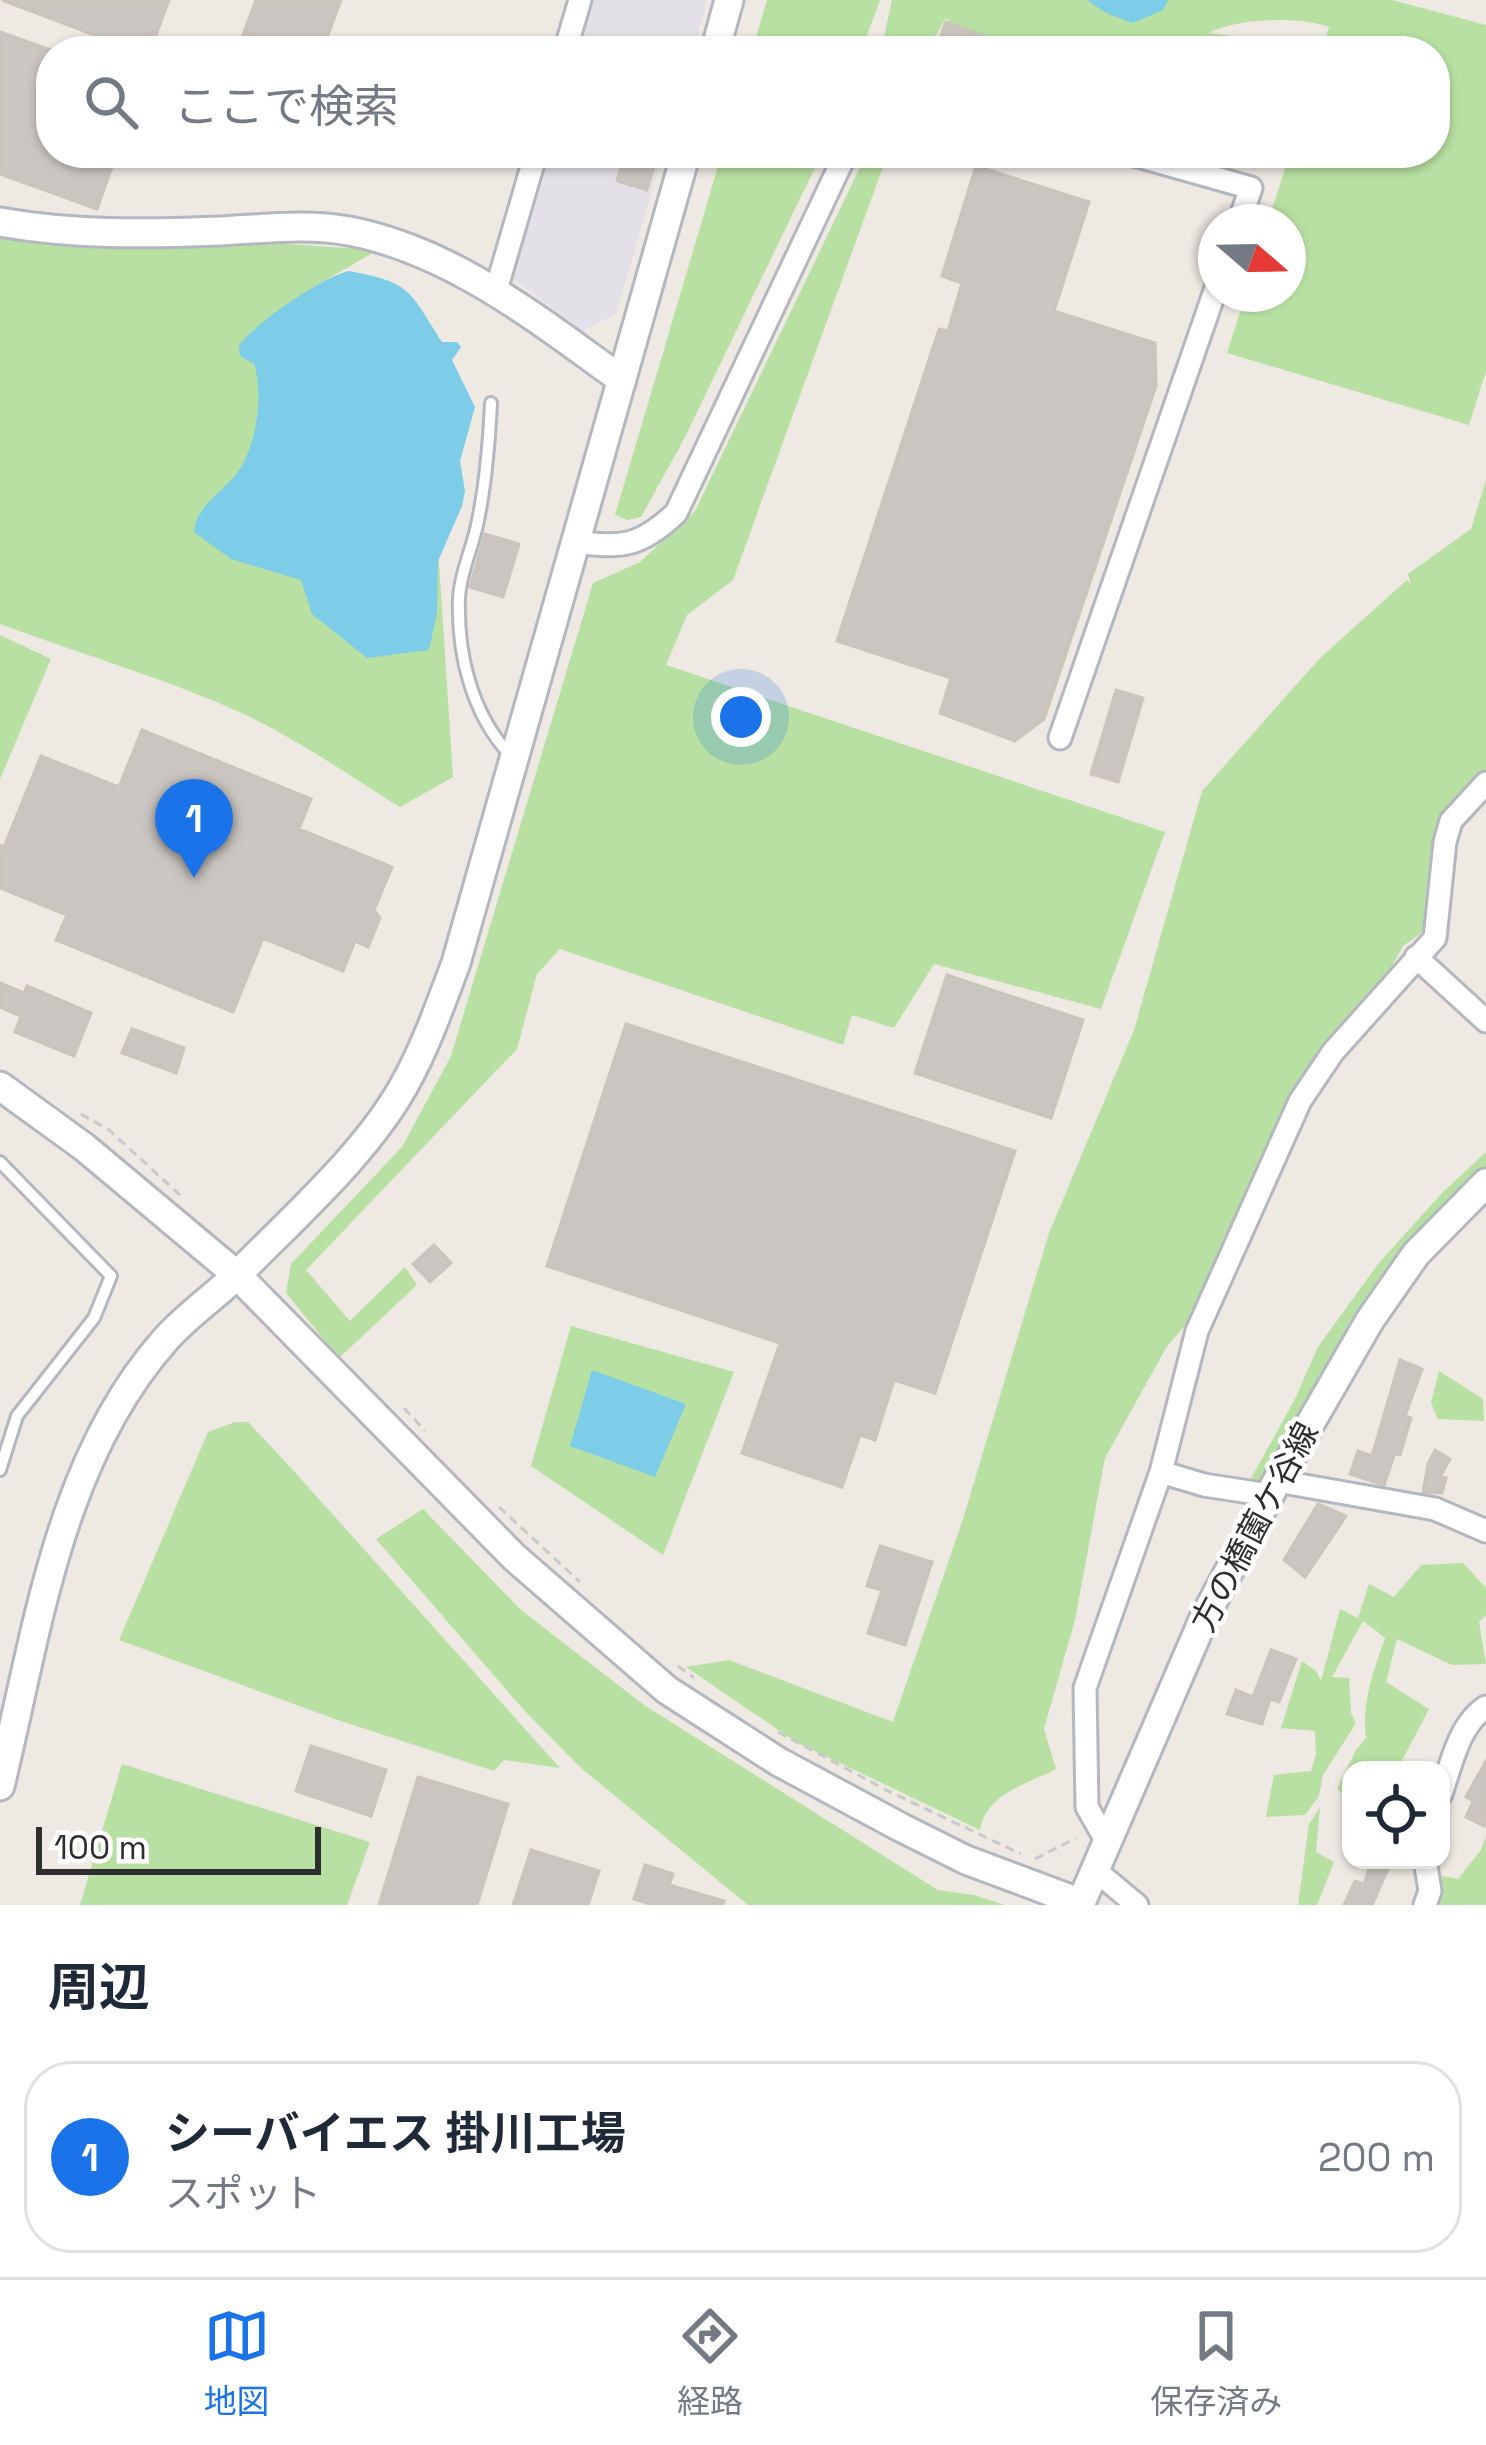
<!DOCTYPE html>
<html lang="ja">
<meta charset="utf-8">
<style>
:root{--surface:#fff;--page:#f2f2f3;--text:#1f2937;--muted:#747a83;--line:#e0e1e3;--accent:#1a73e8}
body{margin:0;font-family:"Space Grotesk","Noto Sans JP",sans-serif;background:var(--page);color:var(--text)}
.controls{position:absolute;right:36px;bottom:36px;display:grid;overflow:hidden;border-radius:24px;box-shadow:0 3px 9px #0004}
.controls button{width:108px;height:108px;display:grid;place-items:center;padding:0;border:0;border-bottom:3px solid var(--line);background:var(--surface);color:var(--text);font:60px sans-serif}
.compass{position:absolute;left:1198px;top:204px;width:108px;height:108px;border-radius:50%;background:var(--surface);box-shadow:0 3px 9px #0004;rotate:110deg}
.scale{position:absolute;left:36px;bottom:30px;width:285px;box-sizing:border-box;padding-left:12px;border:6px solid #2e2e2e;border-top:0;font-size:33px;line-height:42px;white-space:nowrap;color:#2e2e2e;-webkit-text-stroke:9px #fff;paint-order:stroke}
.you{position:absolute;left:741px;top:717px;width:42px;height:42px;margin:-30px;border:9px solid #fff;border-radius:50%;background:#1a73e8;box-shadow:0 0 0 18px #1a73e833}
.badge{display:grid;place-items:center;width:78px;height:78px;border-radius:50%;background:var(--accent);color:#fff;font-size:39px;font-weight:700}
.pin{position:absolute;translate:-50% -99px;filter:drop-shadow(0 3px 6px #0008)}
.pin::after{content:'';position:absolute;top:63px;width:42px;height:36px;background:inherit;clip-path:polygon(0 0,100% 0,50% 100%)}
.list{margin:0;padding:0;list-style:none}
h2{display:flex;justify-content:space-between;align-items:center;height:156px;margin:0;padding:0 48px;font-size:51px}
h2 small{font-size:39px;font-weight:400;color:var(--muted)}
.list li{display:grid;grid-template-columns:78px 1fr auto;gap:36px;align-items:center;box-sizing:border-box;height:192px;margin:0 24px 24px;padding:0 24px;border:3px solid var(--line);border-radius:48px}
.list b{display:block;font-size:45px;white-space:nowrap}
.list p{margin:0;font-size:39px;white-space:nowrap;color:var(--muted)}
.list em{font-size:39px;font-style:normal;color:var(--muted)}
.icon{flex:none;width:66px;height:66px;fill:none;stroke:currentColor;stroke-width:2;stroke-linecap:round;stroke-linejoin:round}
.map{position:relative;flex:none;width:1486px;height:1905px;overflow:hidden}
.search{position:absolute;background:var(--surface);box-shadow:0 3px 9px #0004;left:36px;right:36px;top:36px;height:132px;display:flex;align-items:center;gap:30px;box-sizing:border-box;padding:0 42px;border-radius:48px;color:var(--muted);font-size:45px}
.sheet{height:372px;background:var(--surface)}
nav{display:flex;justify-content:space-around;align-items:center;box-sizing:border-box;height:168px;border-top:3px solid var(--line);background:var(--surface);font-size:33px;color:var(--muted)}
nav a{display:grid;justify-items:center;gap:6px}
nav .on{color:var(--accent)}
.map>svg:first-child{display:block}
</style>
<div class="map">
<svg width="1486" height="1905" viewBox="0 0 1486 1905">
<rect width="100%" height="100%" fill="#eee9e2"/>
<path fill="#e3e1e7" d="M591,0h116l-14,51h-117z
M547,153h116l-47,161 -34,17 -71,-54z"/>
<path fill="#b8e0a2" d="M767,0h113l-19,51h-109z
M892,0h500l94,25v346l-17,54 -242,-72 19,-59h42v-72h-20l22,-69h145v-102h-113l7,-24c-30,-11 -91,-9 -120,6l48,6 5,12h-279l-37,-33 -19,33h-46z
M722,153h100l-138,286 -43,78 -13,3 -13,-5z
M867,153h21l-155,427 -46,35 -21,50 499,167 -64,177 -167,-45 -40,64 -42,-13 -9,30 -283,-96 -23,25 -20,75 -211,221 44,51 55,-54 12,18 -78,73 -53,-65 5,-29 111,-117 49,-91 142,-473 47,-21 55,-51z
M0,233l85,13 171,-4 122,8 -66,38 123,213 18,276 -53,30c-49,-30 -98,-65 -150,-90 -81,-38 -167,-62 -250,-93z
M1486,480v303l-35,38 -16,102 -32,23 -33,60 -46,59 -122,240 -36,43 -61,110 -30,162 -31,109 12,40c-31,16 -69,24 -76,61l-184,-88 -110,-75 43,-7 164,62 70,-203 86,-286 85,-203 68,-239 118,-133 87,-78 4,4 -3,-10 63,-45z
M0,635l51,24 -51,120z
M1486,1152v21l-225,321 -17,-3 50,-90 24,-54 60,-83 64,-71z
M571,1326l163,46 -71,183 -132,-89z
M1439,1371l44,28 1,22 -46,-2 -7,-16z
M235,1422h13l44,47 268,299 -56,-8 -10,11 -159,-52 -216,-79 89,-208z
M423,1509l98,101 123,95 294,185 36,5 31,10h-257l-167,-137 -59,-60 -146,-169z
M1463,1563l23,25v27l-7,7 7,42 -34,1 -55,-26 -11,43 43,27 -32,61h-46v30l-14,-11 19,-39 10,-12c-5,-35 8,-68 19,-100l-22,-17 -31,56 17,1 2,35 5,10 -33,52 -4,21 -14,19 -39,2 8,-42 37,-4 5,-17 -1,-23 -34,-3 21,-67 14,10 5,10 19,-72 18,9 11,-34 25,13 27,-32z
M122,1764l248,78 -23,63h-267z
M1320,1807l-4,45 18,10 -17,43h-19l11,-81z
M1486,1836v69h-55l1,-31 26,5 23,-29z"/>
<path fill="#7dcce8" d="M1087,0h81l-5,10 -30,13 -27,-10z
M348,271c63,11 61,19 94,71h15l4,5 -9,13 23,47 -15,54 5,30 -3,15 -24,55 -1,52 -8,37 -62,8 -55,-44 -11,-34 -70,-21 -37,-27c1,-25 29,-40 43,-59 20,-27 27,-79 17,-109l-14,-8 -1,-11c19,-24 81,-66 109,-74z
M592,1370l94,34 -31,73 -85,-31z"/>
<path fill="#cac5c1" stroke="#cac4bb" stroke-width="3" d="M2,0h167l-19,51h-13z
M256,0h85l-19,51h-85z
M946,22l40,15 -5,14h-46z
M0,32l51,18v103h66l-20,56 -97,-35z
M625,153h33l-11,37 -30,-9z
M976,166l113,36 -35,109 101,32 1,43 -112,333 -29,22 -75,-28 11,-35 -114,-37 102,-312 9,2 14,-48 -20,-7z
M485,534l34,10 -16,53 -33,-10z
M1116,690l27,8 -25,84 -27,-8z
M142,730l169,69 -12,30 93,38 -18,43 6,8 -12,29 -13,-6 -12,30 -80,-33 -30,74 -177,-72 11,-25 -67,-27v-43l4,2 37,-91 78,31z
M947,975l136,45 -32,98 -136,-45z
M0,983l24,10 3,-7 64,27 -17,43 -59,-24 6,-16 -21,-9z
M626,1024l389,127 -80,242 -41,-13 -19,60 -15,-5 -18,52 -100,-34 38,-110 -233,-77z
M132,1029l52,19 -8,25 -54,-20z
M434,1245l17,18 -21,19 -17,-18z
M1400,1360l22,9 -17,47 6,2 -11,37 -5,-2 -11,32 -34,-11 8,-23 14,5z
M1435,1450l15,9 -10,18 6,1 -4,15 -19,-1 5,-28z
M1318,1504l28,12 -41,61 -21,-17z
M880,1546l52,16 -27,83 -37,-12 14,-43 -15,-4z
M1271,1650l25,9 -17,43 -9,-3 -8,25 -35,-10 9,-24 17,7z
M311,1746l75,24 -15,46 -75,-25z
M1486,1761v47l-2,18 -18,-9 7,-16 -7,-4z
M418,1777l90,27 -31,101h-98z
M531,1850l68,21 -11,34h-75z
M1372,1860h20l-20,45h-28l11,-24 9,3z
M645,1865l28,9 -4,11 55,16 -1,4h-70l-19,-6z"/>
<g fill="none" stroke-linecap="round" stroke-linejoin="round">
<g stroke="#b5b7c0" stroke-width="16">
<path id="lane" d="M491,403c-2,41 -5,81 -14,122 -5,24 -17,49 -18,73 -2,57 13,116 51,157
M0,1162l111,114 -17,42 -77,98 -17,54"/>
</g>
<g stroke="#b5b7c0" stroke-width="27">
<path id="street" d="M565,51l15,-51
M1127,153l124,35 -12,34
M496,290l40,-137
M575,542c48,6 64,5 101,-29l170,-360
M1060,738l156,-450
M1416,957l70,64
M1161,1472l43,13 65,10
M1277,1481l158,28 51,22
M1441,1794c10,-29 18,-70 45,-87
M1107,1842l-20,-35 -2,-119 76,-216 36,-141 103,-230 33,-49 102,-114 10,-96 6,-21 35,-38
M1425,1860l5,31 -5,14
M1095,1870l42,35"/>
</g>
<g stroke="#b5b7c0" stroke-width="33">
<path id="secondary" d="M715,51l14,-51
M0,222c74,13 145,12 220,9 42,-2 88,-8 129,0 104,20 189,89 273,149
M0,1086l84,61 153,128 277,282 153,133 112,72 123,66 64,32 115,43
M0,1786c37,-152 58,-326 166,-447 22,-25 51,-44 74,-67 55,-56 130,-122 167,-192 20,-37 34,-77 49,-117l230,-810
M1080,1905l124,-287 73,-137 93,-161 46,-66 70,-71"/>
</g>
<path stroke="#c9c9c9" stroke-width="3" stroke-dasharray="9 6" stroke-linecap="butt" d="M81,1114l28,16 71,65
M404,1408l21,23
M499,1507l81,75
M678,1666l16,12
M778,1732l110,59 133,63
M1035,1859l41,-21"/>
<use href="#lane" stroke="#fff" stroke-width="10"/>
<use href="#street" stroke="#fff" stroke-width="21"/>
<use href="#secondary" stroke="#fff" stroke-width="27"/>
</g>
<g text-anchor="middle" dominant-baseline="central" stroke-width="9" stroke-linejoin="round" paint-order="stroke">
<g font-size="33" fill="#2e2e2e" stroke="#fff">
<text transform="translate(1255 1527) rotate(-62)">方の橋薗ケ谷線</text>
</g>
</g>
</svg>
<div class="controls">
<button><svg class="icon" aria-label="locate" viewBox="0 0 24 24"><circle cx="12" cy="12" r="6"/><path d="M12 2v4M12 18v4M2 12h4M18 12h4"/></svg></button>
</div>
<svg class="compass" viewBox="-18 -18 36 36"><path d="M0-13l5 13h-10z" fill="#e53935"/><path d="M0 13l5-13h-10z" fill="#747a83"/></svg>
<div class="scale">100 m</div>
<div class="you"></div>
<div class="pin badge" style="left:194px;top:878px">1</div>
<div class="search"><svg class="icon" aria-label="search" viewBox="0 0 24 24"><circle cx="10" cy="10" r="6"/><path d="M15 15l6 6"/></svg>ここで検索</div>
</div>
<section class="sheet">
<h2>周辺<small></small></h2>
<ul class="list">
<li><span class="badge">1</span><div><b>シーバイエス 掛川工場</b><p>スポット</p></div><em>200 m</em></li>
</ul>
</section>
<nav>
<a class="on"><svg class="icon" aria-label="map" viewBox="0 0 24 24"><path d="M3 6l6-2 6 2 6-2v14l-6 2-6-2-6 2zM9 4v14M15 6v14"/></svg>地図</a>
<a><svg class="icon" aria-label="directions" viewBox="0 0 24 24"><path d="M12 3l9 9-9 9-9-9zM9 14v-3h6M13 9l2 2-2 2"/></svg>経路</a>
<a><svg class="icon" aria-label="saved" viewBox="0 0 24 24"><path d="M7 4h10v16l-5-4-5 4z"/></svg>保存済み</a>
</nav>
